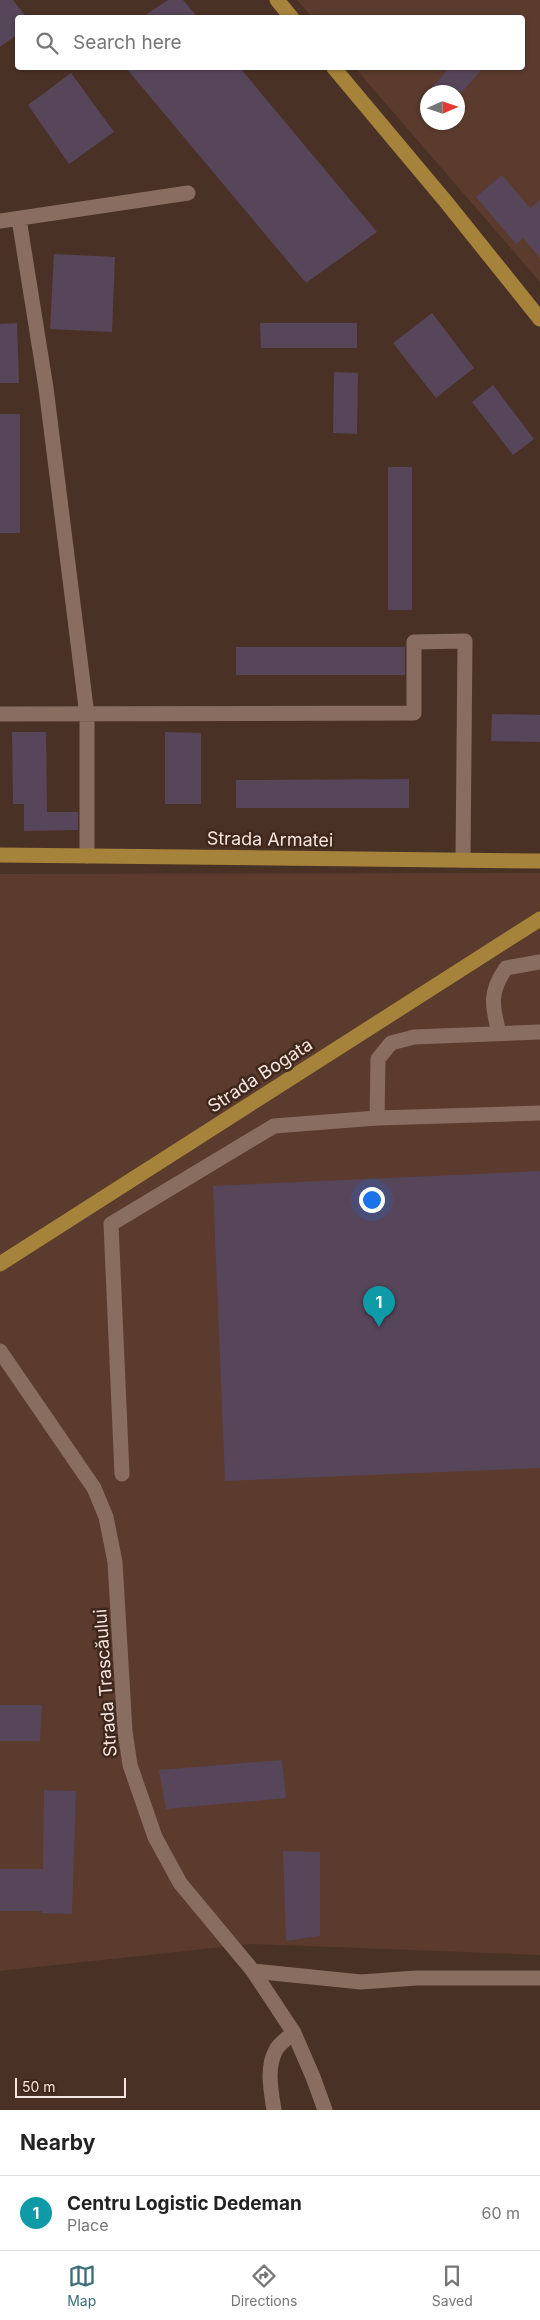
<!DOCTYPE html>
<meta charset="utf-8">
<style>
:root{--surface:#fff;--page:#f6f6f6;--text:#222;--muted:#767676;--line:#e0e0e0;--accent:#3a6d78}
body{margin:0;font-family:Inter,sans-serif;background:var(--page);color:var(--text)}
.compass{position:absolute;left:420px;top:85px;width:45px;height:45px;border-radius:50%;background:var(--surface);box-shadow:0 1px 4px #0004;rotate:87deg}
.scale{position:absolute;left:15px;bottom:12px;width:111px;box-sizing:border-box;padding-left:5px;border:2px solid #f6e5de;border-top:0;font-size:14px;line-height:18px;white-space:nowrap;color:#f6e5de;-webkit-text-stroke:4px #3f271c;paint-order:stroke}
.you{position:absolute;left:371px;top:1199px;width:18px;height:18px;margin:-12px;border:4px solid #fff;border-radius:50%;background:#1a73e8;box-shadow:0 0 0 8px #1a73e833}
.badge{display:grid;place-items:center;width:32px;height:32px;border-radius:50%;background:var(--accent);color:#fff;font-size:16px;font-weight:700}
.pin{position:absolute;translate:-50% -41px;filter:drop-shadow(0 1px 2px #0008)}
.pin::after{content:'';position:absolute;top:26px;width:18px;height:15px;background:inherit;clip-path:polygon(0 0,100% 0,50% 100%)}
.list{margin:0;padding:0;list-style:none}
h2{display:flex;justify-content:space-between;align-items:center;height:65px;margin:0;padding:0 20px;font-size:21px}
h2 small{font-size:16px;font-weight:400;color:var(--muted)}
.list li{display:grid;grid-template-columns:32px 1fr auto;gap:15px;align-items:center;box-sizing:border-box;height:75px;padding:0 20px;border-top:1px solid var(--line)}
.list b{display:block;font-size:19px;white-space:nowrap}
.list p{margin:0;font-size:16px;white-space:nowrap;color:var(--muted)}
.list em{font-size:16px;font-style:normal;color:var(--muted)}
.icon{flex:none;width:28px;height:28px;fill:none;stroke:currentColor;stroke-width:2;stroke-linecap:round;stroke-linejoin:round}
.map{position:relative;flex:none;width:540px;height:2110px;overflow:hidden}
.search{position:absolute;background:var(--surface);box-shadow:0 1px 4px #0004;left:15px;right:15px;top:15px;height:55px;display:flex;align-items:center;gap:12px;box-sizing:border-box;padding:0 18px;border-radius:5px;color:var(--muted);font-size:19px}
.sheet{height:140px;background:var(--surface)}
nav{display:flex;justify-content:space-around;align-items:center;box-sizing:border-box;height:70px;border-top:1px solid var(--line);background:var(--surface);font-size:14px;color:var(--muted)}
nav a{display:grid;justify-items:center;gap:2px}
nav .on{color:var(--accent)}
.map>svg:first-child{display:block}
</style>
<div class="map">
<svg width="540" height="2110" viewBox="0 0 540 2110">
<rect width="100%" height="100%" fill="#4a3126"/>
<path fill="#5a3b2e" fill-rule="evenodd" d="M297,0h243v282l-185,-214h167v-50l-210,-1zM428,92h30v30h-30z
M540,873v1082l-289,-11 -251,27v-1097z"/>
<path fill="#57455a" d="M0,0h13l14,18h-9v16l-18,13z
M168,0h15l15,18h-57z
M126,68h114l137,164 -71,51z
M449,68h34l-21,24h-34z
M71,73l43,59 -45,32 -41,-59z
M502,175l28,33 10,-8v58l-17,-20 -7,6 -40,-47z
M54,254l61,3 -3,75 -62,-3z
M432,313l42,55 -38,30 -43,-55z
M17,323l2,60h-19v-59z
M260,323h97v25h-96z
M334,372l24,1 -1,61 -24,-1z
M493,385l41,54 -21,16 -41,-53z
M0,414h20v119h-20z
M388,467h24v143h-24z
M236,647h169v28h-169z
M492,714l48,1v27l-49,-1z
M12,732h34l1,80h31v18l-54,1v-27h-11z
M165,732l36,1v71h-36z
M409,779v29h-173v-28z
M540,1171v297l-315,13 -12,-295z
M0,1705h42l-2,36h-40z
M282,1760l4,38 -120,11 -7,-39z
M44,1790l32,1 -4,123 -30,-1v-2h-42v-42h43z
M283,1851l37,1v84l-34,5z"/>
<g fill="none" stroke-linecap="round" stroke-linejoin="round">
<path stroke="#8a6d61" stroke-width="15" d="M19,219l27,169 41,327v141
M0,221l188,-28
M0,714l414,-1v-71l51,-1 -2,219
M499,1033c-7,-27 -10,-41 7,-65l34,-6
M377,1118l1,-59 13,-16 23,-6 126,-5
M0,1351l94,137 12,29 9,45 10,169 5,34 25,72 25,46 73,88 41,62 19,44 12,33
M122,1474l-11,-250 163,-98 103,-8 163,-5
M253,1971l108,11 55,-4h124
M274,2110c-3,-19 -8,-43 2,-60 3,-7 12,-12 18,-17"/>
<path stroke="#a6833a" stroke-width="15" d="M277,0l15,18
M334,68l113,135 93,116
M0,855l540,6
M0,1264l540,-345"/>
</g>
<g text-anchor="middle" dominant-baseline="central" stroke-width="5" stroke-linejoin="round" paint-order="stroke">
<g font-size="18" fill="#f6e5de" stroke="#3f271c">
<text transform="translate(270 839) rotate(1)">Strada Armatei</text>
<text transform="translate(260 1075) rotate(-33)">Strada Bogata</text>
<text transform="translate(105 1683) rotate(-94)">Strada Trascăului</text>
</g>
</g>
</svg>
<svg class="compass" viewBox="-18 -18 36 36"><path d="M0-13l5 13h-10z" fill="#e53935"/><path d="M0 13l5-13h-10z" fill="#767676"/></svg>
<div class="scale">50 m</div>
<div class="you"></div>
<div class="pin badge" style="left:379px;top:1327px;background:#0f9aa8">1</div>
<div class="search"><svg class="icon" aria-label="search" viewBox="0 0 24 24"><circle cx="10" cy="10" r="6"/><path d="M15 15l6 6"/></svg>Search here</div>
</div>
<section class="sheet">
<h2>Nearby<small></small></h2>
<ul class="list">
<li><span class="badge" style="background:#0f9aa8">1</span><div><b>Centru Logistic Dedeman</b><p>Place</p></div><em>60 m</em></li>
</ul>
</section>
<nav>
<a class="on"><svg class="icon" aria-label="map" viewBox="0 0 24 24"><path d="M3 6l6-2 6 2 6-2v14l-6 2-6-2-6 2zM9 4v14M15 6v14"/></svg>Map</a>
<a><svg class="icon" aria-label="directions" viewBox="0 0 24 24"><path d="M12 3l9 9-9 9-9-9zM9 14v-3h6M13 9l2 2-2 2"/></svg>Directions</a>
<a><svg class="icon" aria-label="saved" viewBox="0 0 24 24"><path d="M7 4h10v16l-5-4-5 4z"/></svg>Saved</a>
</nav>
